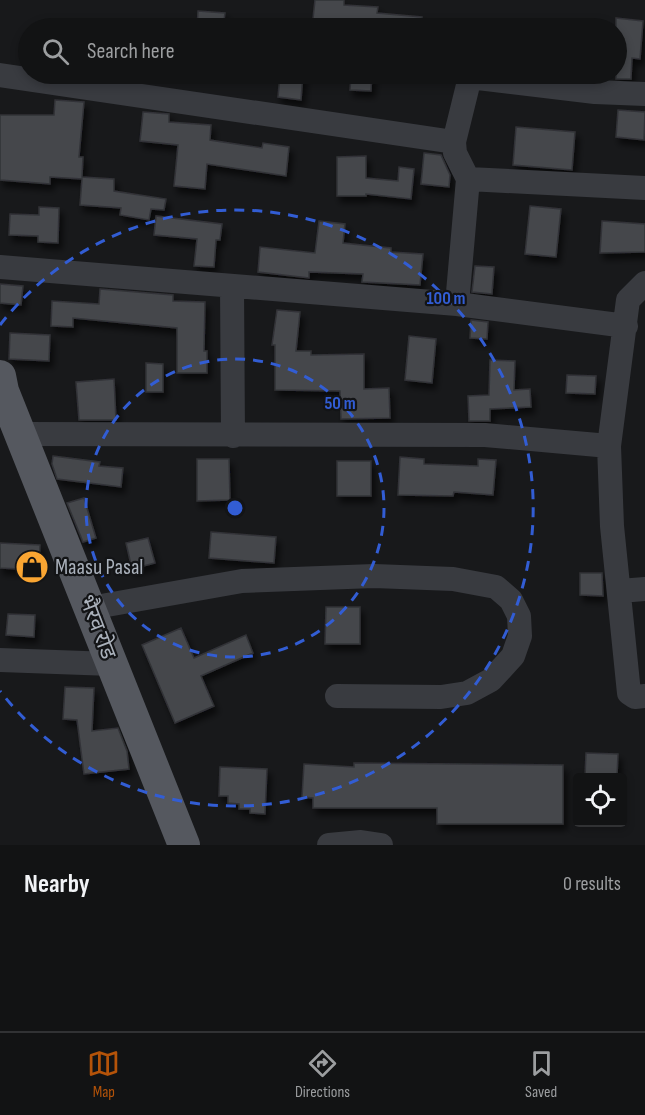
<!DOCTYPE html>
<meta charset="utf-8">
<style>
:root{--surface:#121314;--page:#1b1c1d;--text:#f1f3f6;--muted:#9c9ea0;--line:#313234;--accent:#b45309}
body{margin:0;font-family:"Sofia Sans Condensed","Noto Sans Devanagari",sans-serif;background:var(--page);color:var(--text)}
.controls{position:absolute;right:18px;bottom:18px;display:grid;overflow:hidden;border-radius:6px;box-shadow:0 3px 9px #0003}
.controls button{width:54px;height:54px;display:grid;place-items:center;padding:0;border:0;border-bottom:2px solid var(--line);background:var(--surface);color:var(--text);font:30px sans-serif}
.list{margin:0;padding:0;list-style:none}
h2{display:flex;justify-content:space-between;align-items:center;height:78px;margin:0;padding:0 24px;font-size:26px}
h2 small{font-size:20px;font-weight:400;color:var(--muted)}
.icon{flex:none;width:33px;height:33px;fill:none;stroke:currentColor;stroke-width:2;stroke-linecap:round;stroke-linejoin:round}
.map{position:relative;flex:none;width:645px;height:845px;overflow:hidden}
.search{position:absolute;background:var(--surface);box-shadow:0 3px 9px #0003;left:18px;right:18px;top:18px;height:66px;display:flex;align-items:center;gap:15px;box-sizing:border-box;padding:0 21px;border-radius:33px;color:var(--muted);font-size:22px}
.sheet{height:186px;background:var(--surface)}
nav{display:flex;justify-content:space-around;align-items:center;box-sizing:border-box;height:84px;border-top:2px solid var(--line);background:var(--surface);font-size:16px;color:var(--muted)}
nav a{display:grid;justify-items:center;gap:3px}
nav .on{color:var(--accent)}
.map>svg:first-child{display:block}
</style>
<div class="map">
<svg width="645" height="845" viewBox="0 0 645 845">
<defs>
<filter id="shadow"><feDropShadow dx="3.5" dy="6" stdDeviation="3" flood-color="#0009"/></filter>
</defs>
<rect width="100%" height="100%" fill="#18191b"/>
<path fill="#44474b" stroke="#323337" stroke-width="1.5" filter="url(#shadow)" d="M315,0h29v5l34,2 -1,6 45,4 -1,11h-109z
M198,11l27,2 -2,15h-26z
M616,18l27,3 -3,38 -8,-1 -1,21h-15z
M280,74h23l-2,26 -23,-3z
M351,74h21l-1,17 -21,-1z
M55,100l29,2 -5,55h4l-1,20 32,2v12l52,8 -2,11 -13,-1 -2,11 -29,-5 1,-7 -41,-3 2,-26 -32,-2v7l-50,-4v-65h54z
M618,110l27,2 -1,28 -28,-3z
M143,112l26,2v8l42,3 -1,15 52,8 1,-5 26,4 -3,29 -79,-12 -2,25 -31,-3 4,-41 -38,-4z
M516,127l59,5 -3,38 -59,-5z
M424,153l17,2 9,20 -1,12 -28,-3z
M366,156v22l32,3 1,-14 15,2 -3,30 -45,-5v2h-29v-39z
M530,206l31,3 -5,48 -31,-3z
M39,207l20,1 -1,35 -20,-1v-6l-29,-1 1,-21 29,1z
M156,216l66,8 -2,16h-4l-2,27 -20,-1 3,-27 -43,-4z
M319,221l26,3 -2,19 48,5v4l32,2 -3,31 -58,-3 1,-8 -54,-2v6l-51,-6 2,-25 55,6z
M602,221l43,3v28l-45,1z
M475,266l19,1 -2,27 -20,-2z
M0,284l23,2 -2,19 -21,-2z
M100,289l73,6v6l32,1 -1,49h3v22h-30v-45l-104,-10v9l-22,-1 1,-25 47,3z
M277,310l23,2 -4,39h15v4l53,-1v35l25,-1 1,30 -49,1 -1,-28 -65,-1v-45h-3z
M471,320l17,2 -1,17 -17,-1z
M10,333l40,2 -1,26 -40,-2z
M409,336l27,3 -4,44 -27,-3z
M490,360l25,1 -1,29 16,-1 1,18 -41,2v12h-21l-1,-25 21,-1z
M146,363l17,1v28h-17z
M567,375l29,1 -1,18 -29,-1z
M114,379l2,41h-37l-3,-38z
M53,456l47,6 -1,4 24,2 -2,19 -64,-8 -5,-15z
M400,457l24,2v5l54,2v-7l18,1 -3,35 -39,-3 -1,4 -55,-1z
M197,459h32l1,41 -33,1z
M337,461h34v35h-34z
M84,498l12,40 -13,4 -16,-39z
M211,532l65,5 -2,26 -65,-5z
M148,538l7,25 -23,6 -6,-26z
M0,543l40,2 -1,25 -39,-2z
M580,573h22l1,23 -23,-1z
M326,607h34v37h-35z
M8,614l27,1 -1,22 -28,-2z
M181,628l13,30 52,-23 7,18 -52,23 13,30 -39,17 -33,-78z
M65,687l29,1 -2,43 26,-3 9,23 2,18 -45,5 -7,-54 -14,-1z
M586,753l32,1 -1,23h-32z
M354,763l209,2v59h-126v-16h-124v-10l-11,-1 2,-33 50,3z
M220,767l47,2 -2,45 -15,-1v-4h-11v-5l-11,-1v-7h-9z"/>
<g fill="none" stroke-linecap="round" stroke-linejoin="round">
<path stroke="#393b40" stroke-width="24" d="M0,75l454,67 15,-61 9,-3 117,14 50,2
M454,142l1,11 13,26 177,9
M0,267l457,37 169,22
M645,283l-17,17 -19,146 3,80 17,167 6,4 10,-1
M232,287l1,149
M457,304l11,-125
M21,434l464,1 124,11
M620,591l25,-2
M90,608l152,-27 132,-5 79,3 43,8 15,13 8,16 1,20 -7,20 -22,24 -24,13 -26,4 -104,-1
M0,660l112,4
M329,845l32,-3 20,3"/>
<path stroke="#55585f" stroke-width="32" d="M0,376l3,15 181,454"/>
</g>
<g fill="none" stroke="#325dd4" stroke-width="3" stroke-dasharray="10 8">
<circle cx="235" cy="508" r="149"/>
<path d="M0 325A298 298 0 1 1 0 691"/>
</g>
<defs>
<g id="shop-disc" transform="scale(1.725)"><circle r="9.5" fill="#f9a532" stroke="#131416"/><path d="M-5-2.5h2.3a2.7 3.5 0 0 1 5.4 0H5L5.5 6h-11ZM-1.5-2.5h3a1.5 2.3 0 0 0-3 0Z" fill="#111"/></g>
</defs>
<g fill-rule="evenodd">
<use href="#shop-disc" x="32" y="567"/>
</g>
<g text-anchor="middle" dominant-baseline="central" stroke-width="4.5" stroke-linejoin="round" paint-order="stroke">
<g font-size="22" fill="#aab1bb" stroke="#131416" text-anchor="start">
<text x="55" y="567">Maasu Pasal</text>
</g>
<g font-size="22" fill="#aab1bb" stroke="#131416">
<text transform="translate(97 627) rotate(69)">भैरव रोड</text>
</g>
</g>
<circle cx="235" cy="508" r="9" fill="#325dd4" stroke="#131416" stroke-width="3"/>
<g font-size="18" text-anchor="middle" font-weight="bold" fill="#325dd4" stroke="#131416" stroke-width="4.5" stroke-linejoin="round" paint-order="stroke">
<text x="446" y="304">100 m</text>
<text x="340" y="409">50 m</text>
</g>
</svg>
<div class="controls">
<button><svg class="icon" aria-label="locate" viewBox="0 0 24 24"><circle cx="12" cy="12" r="6"/><path d="M12 2v4M12 18v4M2 12h4M18 12h4"/></svg></button>
</div>
<div class="search"><svg class="icon" aria-label="search" viewBox="0 0 24 24"><circle cx="10" cy="10" r="6"/><path d="M15 15l6 6"/></svg>Search here</div>
</div>
<section class="sheet">
<h2>Nearby<small>0 results</small></h2>
<ul class="list">
</ul>
</section>
<nav>
<a class="on"><svg class="icon" aria-label="map" viewBox="0 0 24 24"><path d="M3 6l6-2 6 2 6-2v14l-6 2-6-2-6 2zM9 4v14M15 6v14"/></svg>Map</a>
<a><svg class="icon" aria-label="directions" viewBox="0 0 24 24"><path d="M12 3l9 9-9 9-9-9zM9 14v-3h6M13 9l2 2-2 2"/></svg>Directions</a>
<a><svg class="icon" aria-label="saved" viewBox="0 0 24 24"><path d="M7 4h10v16l-5-4-5 4z"/></svg>Saved</a>
</nav>
